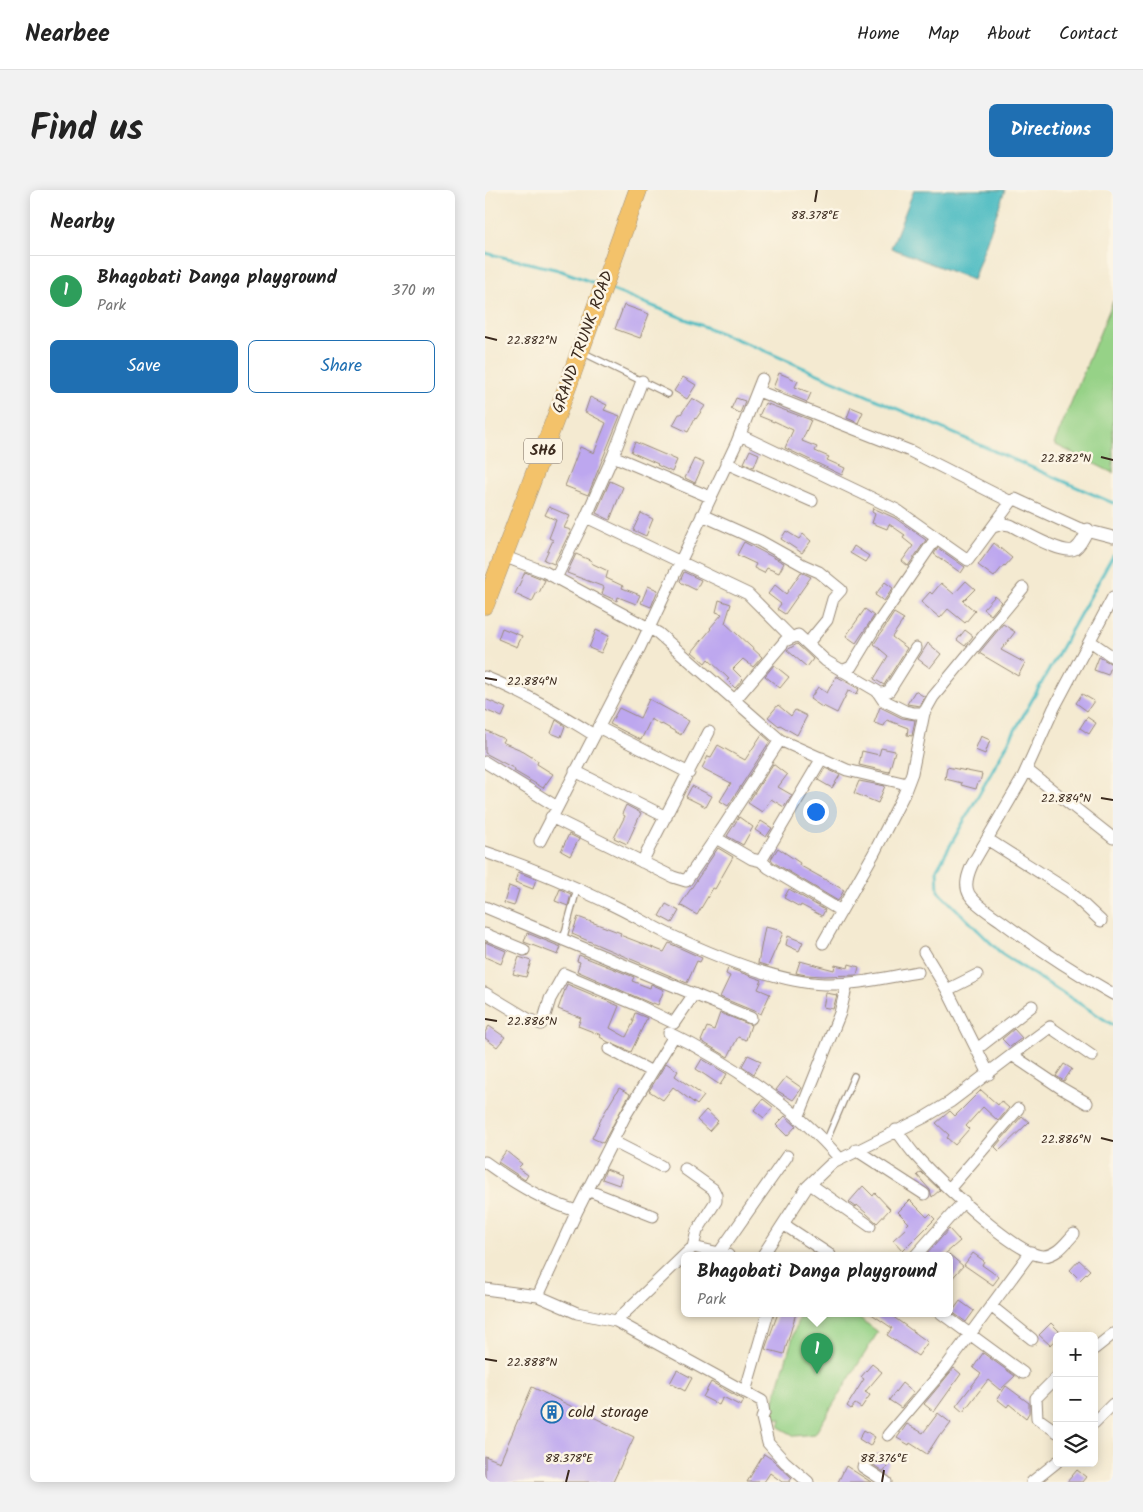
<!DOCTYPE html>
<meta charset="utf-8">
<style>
:root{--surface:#fff;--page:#f2f2f2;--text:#222;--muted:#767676;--line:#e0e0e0;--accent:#1f6fb2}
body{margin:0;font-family:Kalam,sans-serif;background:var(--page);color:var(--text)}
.controls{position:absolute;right:15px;bottom:15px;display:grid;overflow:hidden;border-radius:8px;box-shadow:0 2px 12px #0003}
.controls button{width:45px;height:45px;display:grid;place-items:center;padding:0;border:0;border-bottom:1px solid var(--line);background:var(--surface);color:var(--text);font:25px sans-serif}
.you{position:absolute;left:330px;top:621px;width:18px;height:18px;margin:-12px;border:4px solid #fff;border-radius:50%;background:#1a73e8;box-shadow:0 0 0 8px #1a73e833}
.badge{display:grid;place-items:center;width:32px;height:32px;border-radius:50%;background:var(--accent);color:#fff;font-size:16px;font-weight:700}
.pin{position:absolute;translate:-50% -41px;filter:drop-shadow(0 1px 2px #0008)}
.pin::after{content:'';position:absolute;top:26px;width:18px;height:15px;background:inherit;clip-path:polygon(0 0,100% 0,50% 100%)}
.popup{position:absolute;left:196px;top:1062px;width:272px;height:65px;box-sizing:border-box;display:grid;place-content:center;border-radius:8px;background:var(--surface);filter:drop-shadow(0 1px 4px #0005);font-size:16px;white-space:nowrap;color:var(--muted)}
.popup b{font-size:19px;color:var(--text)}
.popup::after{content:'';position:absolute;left:50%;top:100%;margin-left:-10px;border:10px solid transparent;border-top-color:var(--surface)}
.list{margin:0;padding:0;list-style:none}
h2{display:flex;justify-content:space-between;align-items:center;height:65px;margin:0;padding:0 20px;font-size:21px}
h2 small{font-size:16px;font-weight:400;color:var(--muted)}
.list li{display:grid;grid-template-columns:32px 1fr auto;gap:15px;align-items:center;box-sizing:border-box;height:70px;padding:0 20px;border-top:1px solid var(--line)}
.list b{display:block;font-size:19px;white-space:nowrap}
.list p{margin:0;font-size:16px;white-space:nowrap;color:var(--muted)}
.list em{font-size:16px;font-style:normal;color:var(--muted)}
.actions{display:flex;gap:10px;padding:15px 20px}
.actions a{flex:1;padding:11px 0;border:1px solid var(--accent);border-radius:8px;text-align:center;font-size:18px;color:var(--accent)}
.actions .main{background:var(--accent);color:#fff}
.icon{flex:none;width:28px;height:28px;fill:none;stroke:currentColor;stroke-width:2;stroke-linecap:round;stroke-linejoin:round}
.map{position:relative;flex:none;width:628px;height:1292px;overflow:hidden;border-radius:8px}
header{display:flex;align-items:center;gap:30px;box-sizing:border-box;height:70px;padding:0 25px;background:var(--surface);border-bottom:1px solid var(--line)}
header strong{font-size:24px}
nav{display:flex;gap:28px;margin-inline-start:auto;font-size:18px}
.intro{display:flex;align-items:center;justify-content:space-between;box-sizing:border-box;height:120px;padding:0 30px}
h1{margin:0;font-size:35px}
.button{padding:12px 22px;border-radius:8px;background:var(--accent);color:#fff;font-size:18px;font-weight:700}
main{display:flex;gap:30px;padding:0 30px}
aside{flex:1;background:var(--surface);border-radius:8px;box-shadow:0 2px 12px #0003}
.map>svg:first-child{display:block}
</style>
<header>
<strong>Nearbee</strong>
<nav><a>Home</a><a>Map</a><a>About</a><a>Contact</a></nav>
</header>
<div class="intro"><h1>Find us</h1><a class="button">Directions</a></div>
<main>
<aside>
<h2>Nearby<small></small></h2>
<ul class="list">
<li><span class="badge" style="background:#2e9e5b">1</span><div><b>Bhagobati Danga playground</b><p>Park</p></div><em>370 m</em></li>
</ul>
<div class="actions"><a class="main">Save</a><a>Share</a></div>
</aside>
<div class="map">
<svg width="628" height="1292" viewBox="0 0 628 1292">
<rect width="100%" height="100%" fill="#fcf5e5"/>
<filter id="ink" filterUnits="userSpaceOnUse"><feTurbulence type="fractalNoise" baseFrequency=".02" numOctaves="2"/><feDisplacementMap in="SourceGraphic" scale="10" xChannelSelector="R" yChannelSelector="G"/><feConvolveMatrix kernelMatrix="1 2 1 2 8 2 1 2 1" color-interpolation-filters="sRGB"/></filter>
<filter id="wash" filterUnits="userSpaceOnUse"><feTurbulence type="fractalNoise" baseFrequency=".0096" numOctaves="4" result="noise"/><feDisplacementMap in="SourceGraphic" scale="20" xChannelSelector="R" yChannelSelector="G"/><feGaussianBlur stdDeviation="1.12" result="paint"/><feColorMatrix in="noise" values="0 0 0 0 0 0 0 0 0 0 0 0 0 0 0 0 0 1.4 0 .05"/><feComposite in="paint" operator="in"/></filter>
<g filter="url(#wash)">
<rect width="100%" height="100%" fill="#f4ead1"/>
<path fill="#96d287" stroke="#687e52" d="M628,111v172l-59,-29z
M315,1123h53l25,19 -63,102 -20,2 -16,-9 2,-8 -11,-1 1,-8z"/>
<path fill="#4dbcc2" stroke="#447370" d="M429,0h91l-32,90 -82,-32z"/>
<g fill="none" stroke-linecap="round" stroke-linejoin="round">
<path stroke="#4dbcc2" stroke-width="3" d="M0,63l74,17 38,14
M122,98l149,59 357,156
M628,366l-176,313 1,22 64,63 111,71"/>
</g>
<g id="blocks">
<path fill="#bda7ef" d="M139,115l25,9 -9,24 -25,-9z
M294,183l19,8 -3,6 16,6 -4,9 -34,-14z
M198,187l13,8 -9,14 -13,-8z
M105,207l17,8 -3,5 16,6 -32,79 -23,-9 15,-39 14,6 12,-30 -21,-11z
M207,208l13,8 -9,13 -1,-1 -7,14 -15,-7 6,-11h2z
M251,208l9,3 -5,12 -9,-4z
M280,213l46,17 -9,21 15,6 -2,4 14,6 -2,3 18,8 -3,7 -57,-27 8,-18 -19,-9v1l-15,-6z
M366,217l12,5 -5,11 -11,-5z
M150,252l42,18 -5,12 -15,-7 1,-1 -27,-12z
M265,260l9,4 -5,13 -10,-4z
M209,269l10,4 -9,20 -10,-5z
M125,291l13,6 -13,33 -14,-7z
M64,317l21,9 -6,12 7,2 -17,34 -10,-4 9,-20 -4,-2 7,-18 -11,-5z
M388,318l22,10 31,22 -18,26 -6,-5 11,-15 -10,-8 2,-3 -16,-11 -2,5 -15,-6 3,-9 -3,-2z
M156,323l12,6 -7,17 -13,-6z
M301,341l13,8 4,-5 8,7 -9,12 -21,-14z
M259,352l40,21 -5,10 -12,-5 -3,5 -10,-5 2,-4 -19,-9z
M509,353l18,15 -7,8 -1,-1 -10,12 -16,-12z
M369,356l15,10 -4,6 -15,-9z
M453,358l27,19 -4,6 -27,-19z
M91,364l16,7 -1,2 17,8 -2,7 17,8 -1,2 18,7 -4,9 -18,-7 -1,4 -15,-7 2,-7 -37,-14z
M40,382l20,8 -6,13 -2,-1 -5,10 -17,-8z
M199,382l17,8 -5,10 -14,-7 -2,-2z
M316,382l10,5 -26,37 -8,-5 4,-5 -13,-10 7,-9 11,9z
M481,391l9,8 -12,12 12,10 -10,12 -17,-14 -8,9 -19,-16 9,-10 2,2 9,-11 13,11z
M400,392l8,6 -9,13 -9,-6z
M163,396l10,4 -7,17 -10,-4z
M510,406l7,6 -11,13 -8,-6z
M234,410l12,4 -6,19 37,34 -9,10 -10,-8 -10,10 10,10 -8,9 -8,-8 2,-1 -21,-20 -3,4 -13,-11 19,-23 -1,-1 12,-14 -6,-2z
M380,419l9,7 -18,27 -10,-7z
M409,423l10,6 -12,18 15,11 -23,37 -10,-6 14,-23 -14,-12z
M518,434l12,8 -14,18 24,13 -7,13 -39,-23z
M17,438l20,8 -5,11 -19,-8z
M111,440l13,6 -8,17 -12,-5z
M480,440l8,6 -8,10 -8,-6z
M443,453l13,11 -11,14 -12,-9z
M312,454l16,15 -6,8 -20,-17z
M614,467l13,7 -4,11 -14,-5z
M289,475l15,12 -9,11 -15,-12z
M351,486l23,13 -2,5 -9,-3 -11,22 -14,-7 -1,1 -12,-8 8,-12 9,6z
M430,501l10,6 -5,9 -13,-2z
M597,504l12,7 -7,10 -11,-8z
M0,509l21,9 -4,9 -17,-7z
M164,509l40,22 -8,14 -19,-11 -1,1 -10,-6 -10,21 -31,-16 9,-16 21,10z
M293,515l13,11 4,-6 12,6 -10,19 -17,-10 -1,1 -11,-9z
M395,517l22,11 13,2 -3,16 -5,-1 1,-7 -21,-8 -3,6 -10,-3z
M602,527l9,6 -7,11 -9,-6z
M71,530l9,6 -4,11 -10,-4z
M0,540l19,9 -2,3 17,7 19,12 -1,3 16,10 -10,14 -29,-17 1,-2 -30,-16z
M277,544l8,7 -42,65 -8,-5 11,-18 -29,-15 6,-12 3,1 7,-12 27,15z
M496,546l9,4 -5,14 -10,-4z
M396,558l14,3 -6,21 -30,-7 3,-14 17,4z
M288,574l14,11 -9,12 14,8 -8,12 -13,-8 -9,13 -14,-9z
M462,577l35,7 -2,8h-2l-2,7 -15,-4 1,-2 -17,-4z
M340,578l15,7 -8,13 -14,-8z
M374,591l26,5 -7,17 -24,-10z
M207,596l20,10 -6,11 -20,-10z
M141,615l15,8 -14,31 -13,-6 11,-22 -3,-2z
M254,627l14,10 -10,18 -16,-9z
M276,631l11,7 -6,9 -11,-7z
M84,644l10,5 -9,17 -9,-5z
M233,658l15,9 -18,32 -2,-1 -16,27 -17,-10z
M293,658l22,15 -1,2 45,25 -6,11 -65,-39 -2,-3z
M33,682l18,7 -3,10 -18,-7z
M24,696l10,4 -5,16 -10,-3z
M75,699l11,5 -3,12 -13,-5z
M304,699l36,21 -3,6 -21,-11 -1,2 -16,-9z
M181,714l13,7 -7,12 -13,-7z
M93,727l43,16 -1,2 44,17 5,-9 33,15 -2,4 -3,-1 -10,22 -115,-49z
M280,737l14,3 4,3 -15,33 -10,-3z
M42,743l34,14 -3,8 -34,-13z
M303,746l15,6 -4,9 -13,-6z
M0,752l21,9 -5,13 -16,-7z
M94,765l55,22 -2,4 18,7 1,-4 13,6 -6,15 -5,-2 -1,1 -75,-33 3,-9 -3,-1z
M34,767l12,4 -5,16 -13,-3z
M315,771l34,9 1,-5 13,3 1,-4 10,3 -2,8 -33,1 -18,-1 -10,-2z
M243,778l34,12 -4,9 12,5 -9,20 -41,-17 10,-21 -4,-2z
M82,794l52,22 -9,22 16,9 8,-16h-2l3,-8 12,5 -16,34 -23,-10 -8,-5 1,-2 -23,-9 3,-8 -23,-9z
M341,803l11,2 -4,14 -10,-2z
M235,823l31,12 -5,15 -8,-3 -10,20 -27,-16 6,-14 7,3z
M4,836l16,11 -8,10 -12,-9v-6z
M529,839l8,9 -12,9 -8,-8z
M263,865l13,6 -7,13 -12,-8z
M217,869l25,15 -7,11 -24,-16z
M181,873l12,8 -3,5 29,20 -7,9 -24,-18 -10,13 -14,-9z
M579,874l8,5 -8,12 -8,-5z
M301,887l16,11 -9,12 -17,-10z
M134,898l11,6 -27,49 -11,-5 11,-23z
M496,900l17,15 3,-4 8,7 -11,13 -15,-14 -17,19 3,3 -14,16 -8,-7 2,-3 -13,-12 14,-12 5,5z
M278,909l10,8 -9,11 -10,-8z
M221,920l12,11 -9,10 -12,-11z
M300,926l11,10 -9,10 -11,-11z
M537,926l7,6 -30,29 -4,-4z
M21,961l16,13 -4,4 10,7 -3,5 -27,-18z
M121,979l16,6 -3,10 -17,-6z
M436,982l19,18 -8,7 -2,-7 -13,-15z
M378,996l10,10 2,-3 15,16 -13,14 -20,-18 -1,2 -7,-5z
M425,1010l17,17 3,-3 5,5 -32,32 -10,-11 13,-12 -1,-1 4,-4 -11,-11z
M464,1039l11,12 -16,14h-18z
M488,1063l11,8 -2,4 17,12 -6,8 -29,-20z
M464,1064l14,12 -14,16z
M594,1070l11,10 -10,10 -10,-10z
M475,1111l14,10 -8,11 -14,-10z
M293,1123h18l-12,41 -19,-5z
M385,1123h24l-2,3 36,26 -10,14 -31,-21 5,-7z
M566,1133l10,10 -11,12 -11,-10z
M498,1163l32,23 -15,14 -12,-10 -25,32 -7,-6 25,-32 -8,-6z
M387,1174l10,8 -17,20 5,3 -9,13 -6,-4 -4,5 -4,-3 17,-27 -3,-2z
M469,1178l7,6 -27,38 -10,-8z
M192,1180l15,8 -7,13 -15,-8z
M226,1192l33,18 -3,6 -18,-9 -4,8 -16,-8z
M417,1193l12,10 -13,15 -12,-8z
M521,1196l23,17v10l-3,5 -17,-14 -2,3 -10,-8z
M47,1197l102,50 -21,45h-128v-26l15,6z
M453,1223l13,10 -9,12 -2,-1 -13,20 -17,-11 -1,2 -12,-7 10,-14 16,9z
M379,1240l11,7 -5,9 -11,-7z
M393,1263l13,6 -7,13 -12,-8z
M279,1264l9,6 19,18 -3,4h-7l-12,-9 -6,9h-17z
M361,1276l25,16h-33z
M592,1280l9,7 -4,5h-15z"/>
</g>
</g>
<g filter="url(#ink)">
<use href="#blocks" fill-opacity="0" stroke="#988a78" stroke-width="1"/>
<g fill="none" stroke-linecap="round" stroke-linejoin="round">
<g stroke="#988a78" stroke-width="8">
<path id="service" d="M97,162l86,42
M78,750l14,-51
M340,954l29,-68"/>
</g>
<g stroke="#988a78" stroke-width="13">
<path id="minor" d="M273,201l152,60 101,51
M255,245l157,75 71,50 43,-58 4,-3 63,29 35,9
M128,266l97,41
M241,273l86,38
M217,325l58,26 43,24 16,7 22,18 -8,9 -6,21 -19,23
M101,327l162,77 43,43
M508,337l10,-3 7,1c13,6 53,31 65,24 6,-4 10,-13 13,-20
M18,366l42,16 113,61 122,107 67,30 60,14
M71,388l30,-61 27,-61 29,-75
M628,407l-59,111 -32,71 -50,86c-4,9 -8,20 -3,29 7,11 22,20 32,27 36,27 73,51 112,73
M605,451l23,16
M357,481l9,-4 23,-38 62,-91
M0,487c38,15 74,36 109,58
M394,504l10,-3 27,-43
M250,510l50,-59 13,-6 28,26 51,30 6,9 22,11 9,2h10
M113,537l91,46
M0,572l72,45
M542,580l86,68
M90,581l91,46
M66,627l122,60 13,4 36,-52 58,-89
M231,648l36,21 9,2 8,7 72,43
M502,649l82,52 32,30
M55,651l100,-194 97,-205 25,-63
M0,662c42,14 84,32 123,51 20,9 38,20 58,30 44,21 109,49 158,51 32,1 63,-7 94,-12
M276,671l61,-103
M157,672l67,-130
M0,717l266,111
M0,744l39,16
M338,753l51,-90 30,-59 8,-21 12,-60 9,-16 90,-109
M439,762l23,38 42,84
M462,800l30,-15
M0,803l43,26 13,5 2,-2 7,-23 14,-25 73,31 37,18 20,-29
M184,843c59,28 129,76 171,126
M124,859l43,23
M492,859l55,-43
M527,865l38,-28 42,29
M313,928l42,-105 7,-29
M411,940c6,8 12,17 19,25 19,21 102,102 129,101 14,-1 22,-14 30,-22
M127,951l49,25
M371,960l68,44
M0,972c26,19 60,40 92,49
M325,994l60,42
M465,998l68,-79
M102,1000l66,26
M298,1034l47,31
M208,1057l35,8
M234,1063l68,-97
M278,1065l44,-68 24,-23 94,-47 25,-15 62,-47 49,33 26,15
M431,1065l48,-54
M0,1099l53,7 39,17 39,8 146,80 2,12 -2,5 6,25 17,19 23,20
M53,1106l39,-85 48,-95 49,-80
M506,1116l41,33
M456,1123l82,60
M131,1131l77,-74 4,-16 19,-30v-6l-3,-6 -28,-20
M609,1159l19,-15
M572,1187l-21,21 1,20 20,14
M260,1202l23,-79
M609,1233l19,-19
M403,1245l57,-67 86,-116
M378,1277l23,15
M547,1292l25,-20"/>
</g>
<g stroke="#988a78" stroke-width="19">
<path id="primary" d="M0,415l83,-220 70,-195"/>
</g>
<use href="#service" stroke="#fff" stroke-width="5.5"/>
<use href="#minor" stroke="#fff" stroke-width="11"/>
<use href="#primary" stroke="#f3c26a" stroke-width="18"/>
</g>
</g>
<path fill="none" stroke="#3b2a1e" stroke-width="2" d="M330,12l2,-12M0,147l12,3M616,267l12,3M0,488l12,2M616,608l12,2M0,829l12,2M616,948l12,3M0,1169l12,2M81,1292l3,-12M397,1292l2,-12"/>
<defs>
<g id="building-ring" transform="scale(1.125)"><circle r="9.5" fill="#fcf5e5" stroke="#1f6fb2" stroke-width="1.5"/><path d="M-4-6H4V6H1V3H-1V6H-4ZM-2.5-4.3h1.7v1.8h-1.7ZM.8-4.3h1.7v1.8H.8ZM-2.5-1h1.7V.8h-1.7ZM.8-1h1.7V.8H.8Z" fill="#1f6fb2"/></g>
</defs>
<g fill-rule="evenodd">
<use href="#building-ring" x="67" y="1222"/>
</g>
<g text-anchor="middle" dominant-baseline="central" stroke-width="5" stroke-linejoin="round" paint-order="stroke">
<rect fill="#fcf5e5" stroke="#75675a" stroke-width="1" x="39" y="248.5" width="38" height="25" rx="4"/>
<g font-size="15" font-weight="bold" fill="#3b2a1e">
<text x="58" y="261">SH6</text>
</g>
<g font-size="16" fill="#3b2a1e" stroke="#fcf5e5">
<text transform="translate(98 152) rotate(-70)">GRAND TRUNK ROAD</text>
</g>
<g font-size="16" fill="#3b2a1e" stroke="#fcf5e5" text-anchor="start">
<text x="83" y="1222">cold storage</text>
</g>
</g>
<g font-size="12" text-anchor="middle" fill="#3b2a1e" stroke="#fcf5e5" stroke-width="5" stroke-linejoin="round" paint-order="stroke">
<text x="330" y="29">88.378°E</text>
<text x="47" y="154">22.882°N</text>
<text x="581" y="272">22.882°N</text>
<text x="47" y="495">22.884°N</text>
<text x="581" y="612">22.884°N</text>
<text x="47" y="835">22.886°N</text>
<text x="581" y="953">22.886°N</text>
<text x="47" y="1176">22.888°N</text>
<text x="84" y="1272">88.378°E</text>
<text x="399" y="1272">88.376°E</text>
</g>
</svg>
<div class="controls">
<button>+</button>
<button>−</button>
<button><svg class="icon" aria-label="layers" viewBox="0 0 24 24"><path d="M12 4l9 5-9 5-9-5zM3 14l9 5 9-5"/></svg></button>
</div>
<div class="you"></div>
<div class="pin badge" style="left:332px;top:1184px;background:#2e9e5b">1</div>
<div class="popup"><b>Bhagobati Danga playground</b>Park</div>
</div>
</main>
